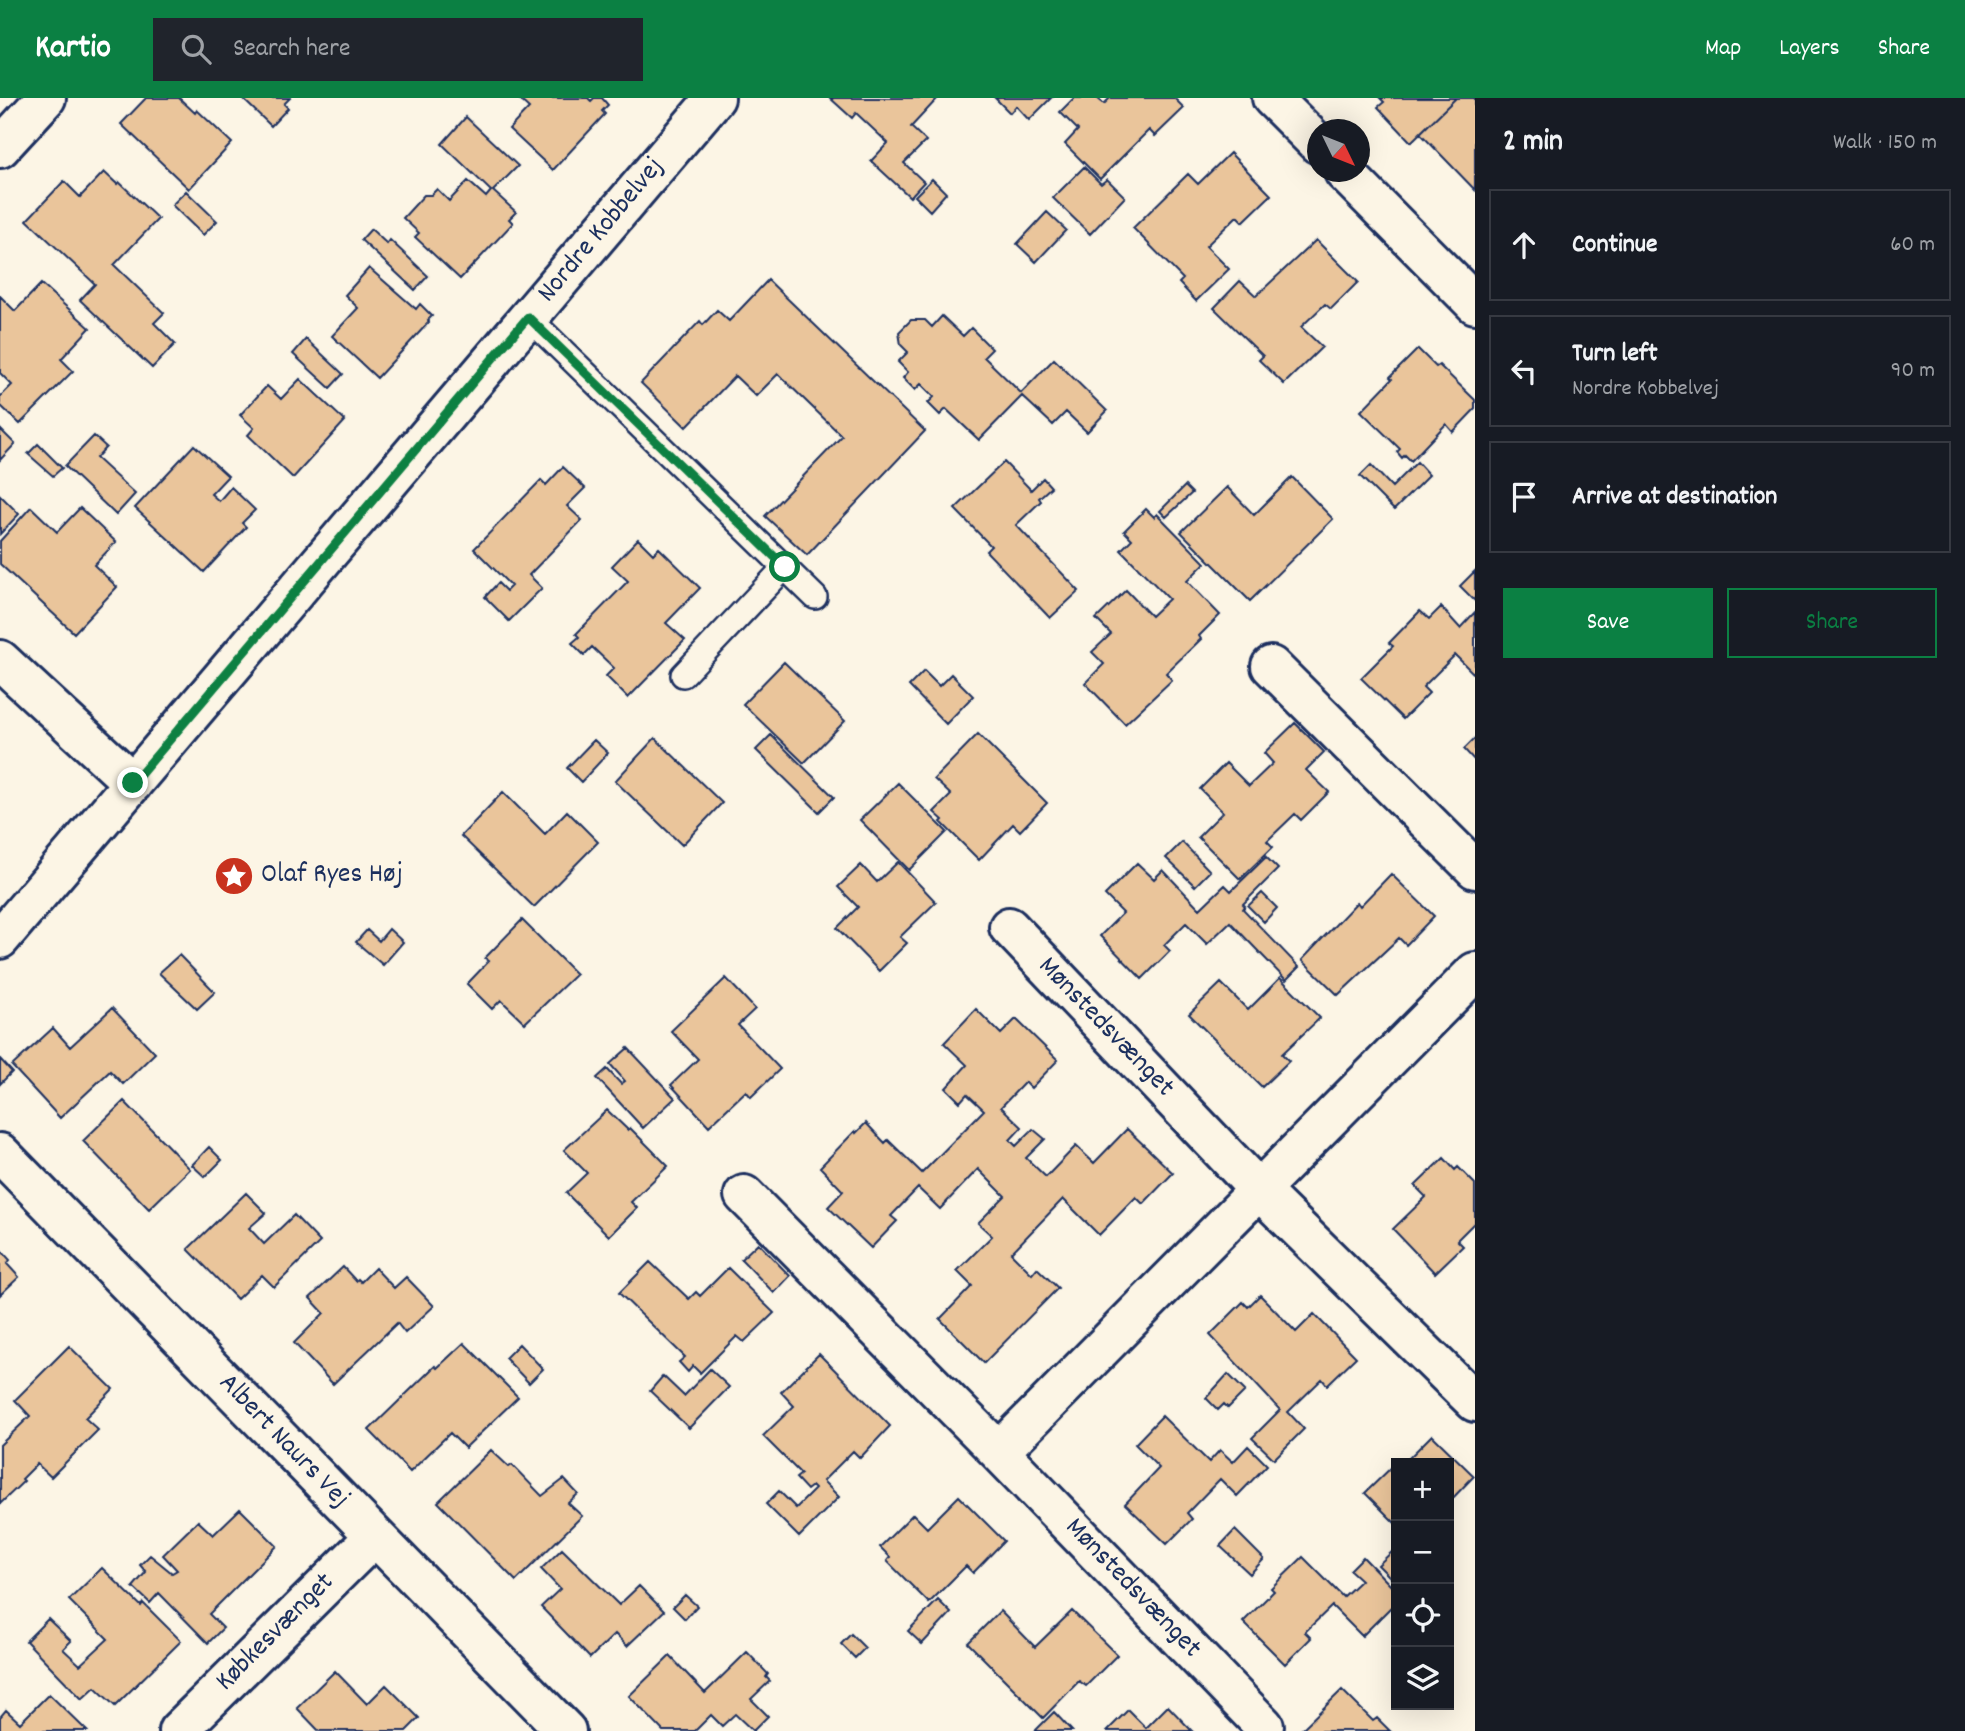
<!DOCTYPE html>
<meta charset="utf-8">
<style>
:root{--surface:#171b24;--page:#20242c;--text:#f1f3f6;--muted:#9ea1a6;--line:#363941;--accent:#0b8043}
body{margin:0;font-family:Dekko,sans-serif;background:var(--page);color:var(--text)}
.controls{position:absolute;right:21px;bottom:21px;display:grid;overflow:hidden;border-radius:0px;box-shadow:0 7px 28px #0002}
.controls button{width:63px;height:63px;display:grid;place-items:center;padding:0;border:0;border-bottom:2px solid var(--line);background:var(--surface);color:var(--text);font:35px sans-serif}
.compass{position:absolute;left:1307px;top:21px;width:63px;height:63px;border-radius:50%;background:var(--surface);box-shadow:0 7px 28px #0002;rotate:133deg}
.stop{position:absolute;width:21px;height:21px;margin:-16px;border:5px solid #0b8043;border-radius:50%;background:#fff}
.stop.end{background:#0b8043;border-color:#fff;box-shadow:0 2px 7px #0008}
.list{margin:0;padding:0;list-style:none}
h2{display:flex;justify-content:space-between;align-items:center;height:91px;margin:0;padding:0 28px;font-size:30px}
h2 small{font-size:23px;font-weight:400;color:var(--muted)}
.list li{display:grid;grid-template-columns:46px 1fr auto;gap:21px;align-items:center;box-sizing:border-box;height:112px;margin:0 14px 14px;padding:0 14px;border:2px solid var(--line);border-radius:0px}
.list b{display:block;font-size:26px;white-space:nowrap}
.list p{margin:0;font-size:23px;white-space:nowrap;color:var(--muted)}
.list em{font-size:23px;font-style:normal;color:var(--muted)}
.actions{display:flex;gap:14px;padding:21px 28px}
.actions a{flex:1;padding:16px 0;border:2px solid var(--accent);border-radius:0px;text-align:center;font-size:24px;color:var(--accent)}
.actions .main{background:var(--accent);color:#fff}
.icon{flex:none;width:38px;height:38px;fill:none;stroke:currentColor;stroke-width:2;stroke-linecap:round;stroke-linejoin:round}
.map{position:relative;flex:none;width:1475px;height:1633px;overflow:hidden}
header{display:flex;align-items:center;gap:42px;box-sizing:border-box;height:98px;padding:0 35px;background:var(--accent);color:#fff}
header strong{font-size:33px}
nav{display:flex;gap:38px;margin-inline-start:auto;font-size:24px}
.search{width:490px;height:63px;background:var(--page);display:flex;align-items:center;gap:18px;box-sizing:border-box;padding:0 24px;border-radius:0px;color:var(--muted);font-size:26px}
main{display:flex}
aside{flex:1;background:var(--surface)}
.map>svg:first-child{display:block}
</style>
<header>
<strong>Kartio</strong>
<div class="search"><svg class="icon" aria-label="search" viewBox="0 0 24 24"><circle cx="10" cy="10" r="6"/><path d="M15 15l6 6"/></svg>Search here</div>
<nav><a>Map</a><a>Layers</a><a>Share</a></nav>
</header>
<main>
<div class="map">
<svg width="1475" height="1633" viewBox="0 0 1475 1633">
<rect width="100%" height="100%" fill="#fcf5e5"/>
<filter id="ink" filterUnits="userSpaceOnUse"><feTurbulence type="fractalNoise" baseFrequency=".0143" numOctaves="2"/><feDisplacementMap in="SourceGraphic" scale="14" xChannelSelector="R" yChannelSelector="G"/><feConvolveMatrix kernelMatrix="1 2 1 2 8 2 1 2 1" color-interpolation-filters="sRGB"/></filter>
<g filter="url(#ink)">
<path fill="#eac59b" stroke="#1b2f5e" stroke-width="2" d="M146,0h33l16,15 2,-3 35,33 -43,46 -68,-65z
M242,0h48l-6,6 4,4 -17,18z
M518,0h70l3,3 3,-3h8l6,7 -6,6 3,3 -52,56 -44,-41 20,-21z
M830,0h108l-27,29 15,14 -22,22 20,19 -14,15 -39,-36 17,-18 -32,-30 -4,5z
M995,0h56l-22,22 -13,-14 -6,7z
M1074,0h23l7,6 6,-6h64l10,10 -29,28 -6,-6 -49,49 -35,-35 13,-14 -18,-18z
M1380,0h76l-45,44 -33,-35 6,-5z
M1456,0h19v92l-55,-57z
M466,19l52,49 -25,25 23,21 -7,7 4,4 -53,56 -45,-42 4,-4 -16,-15 21,-23h7l6,-6 12,12 19,-20 18,16 5,-6 -49,-47z
M1230,55l41,42 -28,27 -6,-6 -31,30 23,23 -33,32 -17,-18 4,-4 -50,-51 55,-54 10,10z
M1084,69l17,17 6,-5 18,18 -35,37 -37,-36z
M104,74l13,12 2,-2 39,37 -44,46 50,48 -10,10 21,21 -23,24 -72,-68 15,-16 -68,-64 37,-39 16,16z
M932,81l14,14 -16,18 -15,-15z
M186,93l31,30 -14,14 -31,-30z
M1047,114l19,18 -30,32 -19,-18z
M371,131l16,15 3,-4 38,36 -13,14 -54,-50z
M1316,142l42,42 -27,27 -6,-5 -24,23 21,20 -38,37 -25,-24 4,-4 -49,-48 26,-27 16,15z
M369,170l47,41 4,-5 12,12 -4,4 1,2 -52,56 -45,-42 26,-28 -13,-13z
M768,182l157,151 -118,124 -42,-39 77,-80 -64,-62 -22,22 -21,-20 -49,51 -45,-44 59,-62 3,4 14,-15 12,11z
M41,186l49,44 -29,31 12,12 -53,53 -20,-19v-8l12,-12 -12,-12v-77l15,15z
M942,218l21,20 8,-8 21,21 -8,8 37,36 33,-34 53,52 -20,21 -21,-20 -13,13 -31,-29 -43,44 -33,-31 -6,6 -12,-12 6,-6 -13,-13 -6,6 -12,-12 5,-6 -10,-10 10,-10 -7,-7 -2,-13 12,-12h14l7,7z
M306,241l37,35 -13,14 -37,-34z
M1418,251l18,18 3,-2 36,35v9l-22,23 -7,-8 -35,37 -6,-6 -3,3 -5,-6 3,-3 -39,-38 31,-32 -2,-2z
M300,281l45,42 -52,57 -45,-43 6,-7 -14,-13 27,-29 14,13z
M0,331l15,15 -15,16z
M94,338l12,11 -10,11 39,36 -19,21 -51,-49z
M38,346l24,24 -9,8 -25,-22z
M194,347l34,31 -17,18 8,7 12,-14 24,23 -13,13 4,4 -42,45 -69,-64z
M1004,364l27,28 12,-12 8,9 -12,11 2,3 -25,24 63,66 -29,27 -64,-67 5,-5 -36,-37z
M1417,364l12,13 -35,35 -34,-34 11,-11 21,22z
M563,369l22,21 -18,18 15,14 -53,55 13,13 -33,33 -24,-24 13,-14 8,8 5,-5 -37,-37 67,-69 5,5z
M1292,379l41,42 -83,82 -69,-69 46,-45 27,28z
M1185,388l7,7 -26,24 -6,-6z
M0,397l19,19 -19,20z
M31,409l26,25 23,-24 36,34 -22,23 23,22 -43,46 -74,-69v-23z
M1146,411l8,8 3,-3 48,49 -18,18 33,34 -21,21 2,3 -35,34 6,7 -47,44 -40,-41 19,-19 -12,-12 19,-18 -15,-15 30,-29 25,26 18,-17 -48,-49 11,-11 -8,-8z
M638,441l15,15 6,-6 41,40 -34,35 19,17 -57,58 -22,-22 8,-8 -22,-21 -8,8 -12,-12 7,-6 -3,-3 52,-53 -16,-15z
M1475,473v30l-15,-15z
M1441,509l19,21 15,-16v58l-2,3 -18,-18 -32,32 6,6 -26,26 -42,-41 32,-32 -4,-3 31,-32 9,8z
M784,564l61,59 -41,42 -61,-59z
M924,573l15,15 12,-12 22,22 -27,28 -37,-38z
M1295,625l29,29 -18,18 23,22 -28,28 -6,-6 -28,27 6,6 -33,32 -42,-42 25,-25 -23,-23 26,-26 23,23 24,-23 -9,-10z
M978,636l69,69 -27,28 -7,-7 -34,36 -38,-38 2,-2 -9,-8 17,-17 -17,-16z
M771,637l63,62 -15,15 -63,-62z
M655,640l67,65 -40,42 -67,-64z
M1475,640v23l-11,-12z
M594,642l14,13 -27,29 -14,-14z
M898,685l49,49 -38,38 -49,-50z
M503,694l42,42 22,-23 31,31 -64,65 -73,-71z
M1182,744l28,29 -15,15 -29,-28z
M1266,759l12,12 -35,35 2,2 -2,3 56,58 -13,13 -56,-58 -23,22 -21,-21 -22,22 6,6 -28,28 -42,-43 23,-23 -18,-18 32,-32 17,16 9,-9 37,39 25,-24 6,6z
M898,764l38,40 -36,35 7,6 -28,28 -42,-43 21,-21 -20,-20 23,-22 16,17z
M1391,776l43,42 -28,29 -7,-7 -61,57 -36,-35 55,-58 3,4z
M1262,795l15,15 -13,14 -16,-16z
M522,822l54,54 -51,49 -24,-23 -9,9 -25,-25 22,-23 -4,-3z
M389,831l14,13 -20,23 -27,-23 11,-12 12,11z
M179,857l36,37 -18,17 -38,-36z
M726,880l29,31 -17,16 42,44 -29,28 -5,-6 -37,35 -38,-41 27,-26 -27,-28z
M1280,880l40,40 -38,36 7,7 -27,26 -73,-73 32,-31 27,27z
M112,910l43,45 -32,31 -13,-13 -50,47 -48,-52 41,-38 17,19z
M976,911l25,25 15,-15 42,41 -27,28 -6,-6 -24,25 21,20 -12,13 6,6 17,-17 12,10 -19,19 20,19 30,-31 18,17 33,-34 46,44 -30,31 -7,-7 -37,38 -36,-36 -52,54 21,21 5,-6 21,20 -74,75 -44,-44 32,-33 -15,-15 35,-35 -14,-13 27,-27 -27,-27 -38,40 -22,-21 -27,28 6,5 -26,27 -43,-41 15,-16 -23,-24 35,-36 1,2 10,-10 19,20 3,-3 34,33 62,-63 -17,-16 -7,8 -14,-14 21,-23 -23,-22z
M628,950l47,50 -32,30 -46,-50 10,-9 14,15 4,-3 -15,-17z
M0,961l12,13 -12,12z
M124,1003l66,68 -41,40 -66,-68z
M607,1012l21,20 2,-2 38,38 -37,36 6,6 -28,28 -43,-43 21,-20 -23,-23z
M209,1049l13,13 -17,17 -13,-12z
M1444,1060l11,12 3,-3 17,17v38l-18,18 6,6 -28,27 -42,-44 33,-32 -11,-11z
M246,1095l20,20 -17,15 15,16 30,-29 26,27 -46,45 -12,-12 -25,24 -49,-50z
M758,1145l32,33 -16,17 -33,-34z
M0,1151l10,11 -3,4 12,13 -19,18z
M650,1164l39,37 7,-7 4,4 28,-28 46,45 -30,29 -7,-6 -37,37 -7,-7 -5,6 -9,-10 6,-5 -66,-64z
M343,1169l13,14 2,-2 3,3 14,-14 19,20 12,-11 28,29 -29,27 -8,-10 -64,61 -39,-41 30,-30 -14,-15z
M1260,1197l36,37 18,-18 42,43 -29,28 -5,-6 -34,33 16,17 -30,30 -22,-21 28,-28 -70,-75 33,-33 5,5z
M464,1245l54,54 -53,51 -15,-15 -40,39 -41,-42 66,-64 2,2z
M519,1246l24,25 -14,14 -24,-25z
M69,1248l44,43 -28,29 13,12 -47,47 -14,-13 -15,15 2,2 -24,23v-59l30,-29 -15,-16z
M819,1256l71,72 -30,32 -7,-7 -30,30 16,16 -40,40 -33,-33 13,-13 17,17 19,-19 -3,-3 -5,4 -11,-12 5,-4 -38,-38 31,-30 -13,-14z
M710,1271l19,18 -40,41 -39,-37 13,-15 21,20z
M1228,1276l17,17 -17,17 -4,-4 -6,6 -12,-12z
M1162,1318l47,46 11,-12 13,12 15,-16 19,19 -30,31 -17,-17 -33,34 5,6 -25,25 -42,-40 34,-36 -24,-24z
M1432,1337l42,41 -25,26v-39h-45z
M491,1352l18,17 3,-2 30,31 22,-17 14,15 -10,9 14,13 -66,65 -78,-79z
M1397,1364l2,1h-3v61l-31,-31z
M959,1398l45,45 -31,32 -7,-7 -37,37 -42,-42 3,-4 -10,-10 33,-33 14,14z
M240,1411l37,37 -68,68 14,14 -15,15 -49,-50 -9,10 -17,-16 13,-15 -6,-7 10,-10 22,18 5,-3 -14,-15 35,-34 15,14z
M1235,1432l29,29 -14,15 -30,-28z
M1396,1450v35l-18,-18z
M562,1451l57,56 20,-19 25,25 -37,35 -12,-12 -25,24 -49,-51 19,-18 -19,-20z
M1303,1459l40,40 18,-17 -11,-10 13,-13 33,34v11l-34,34 -30,-30 -27,26 6,6 -26,26 -42,-42 31,-31 -3,-3z
M102,1470l39,38 2,-3 38,38 -66,65 -20,-19 -13,12 -56,-58 22,-22 23,22 -8,8 17,16 28,-26 -39,-39z
M685,1497l12,11 -12,13 -12,-12z
M938,1502l13,13 -29,31 -14,-13z
M1000,1513l35,36 37,-36 45,44 -31,31 -7,-5 -36,37 -75,-75z
M851,1536l14,14 -10,10 -14,-14z
M747,1554l21,22 -2,3 4,4 -19,18 17,17 -15,15 -18,-17 -13,12 -11,-11 -16,16h-32l-34,-35 41,-40 35,37z
M335,1573l32,33 19,-19 33,33 -13,13h-87l-22,-23z
M1342,1592l31,31 4,-3 13,13h-90z
M49,1596l38,37h-87v-14l6,-7 14,13z
M1168,1608l24,25h-85l21,-21 18,18z
M1054,1614l18,19h-37z"/>
<g fill="none" stroke-linecap="round" stroke-linejoin="round">
<g stroke="#1b2f5e" stroke-width="28">
<path id="service" d="M528,219l287,280
M683,577l102,-108"/>
</g>
<g stroke="#1b2f5e" stroke-width="44">
<path id="minor" d="M1272,0l46,46
M0,50l46,-50
M1344,74l131,132
M0,562l133,123
M1271,568l204,203
M1009,829l250,263 216,212
M0,841l715,-841
M0,1055l566,578
M744,1097l255,257 265,274
M999,1354l476,-480
M178,1633l197,-195"/>
</g>
<use href="#service" stroke="#fcf5e5" stroke-width="23"/>
<use href="#minor" stroke="#fcf5e5" stroke-width="38"/>
</g>
</g>
<g fill="none" stroke-linecap="round" stroke-linejoin="round" filter="url(#ink)">
<path stroke="#0b8043" stroke-width="9" d="M133,685l395,-466 257,250"/>
</g>
<defs>
<g id="sight-disc" transform="scale(2.0125)"><circle r="9.5" fill="#c8321e" stroke="#fcf5e5"/><path d="M0-6L1.8-2.2L6-1.7L2.9 1.2L3.7 5.4L0 3.3L-3.7 5.4L-2.9 1.2L-6-1.7L-1.8-2.2Z" fill="#fff"/></g>
</defs>
<g fill-rule="evenodd">
<use href="#sight-disc" x="234" y="778"/>
</g>
<g text-anchor="middle" dominant-baseline="central" stroke-width="5" stroke-linejoin="round" paint-order="stroke">
<g font-size="28" fill="#1b2f5e" stroke="#fcf5e5">
<text transform="translate(602 133) rotate(-50)">Nordre Kobbelvej</text>
<text transform="translate(1105 930) rotate(46)">Mønstedsvænget</text>
<text transform="translate(283 1344) rotate(46)">Albert Naurs Vej</text>
<text transform="translate(1132 1491) rotate(46)">Mønstedsvænget</text>
<text transform="translate(276 1535) rotate(-45)">Købkesvænget</text>
</g>
<g font-size="28" fill="#1b2f5e" stroke="#fcf5e5" text-anchor="start">
<text x="261" y="778">Olaf Ryes Høj</text>
</g>
</g>
</svg>
<div class="controls">
<button>+</button>
<button>−</button>
<button><svg class="icon" aria-label="locate" viewBox="0 0 24 24"><circle cx="12" cy="12" r="6"/><path d="M12 2v4M12 18v4M2 12h4M18 12h4"/></svg></button>
<button><svg class="icon" aria-label="layers" viewBox="0 0 24 24"><path d="M12 4l9 5-9 5-9-5zM3 14l9 5 9-5"/></svg></button>
</div>
<svg class="compass" viewBox="-18 -18 36 36"><path d="M0-13l5 13h-10z" fill="#e53935"/><path d="M0 13l5-13h-10z" fill="#9ea1a6"/></svg>
<div class="stop" style="left:785px;top:469px"></div>
<div class="stop end" style="left:133px;top:685px"></div>
</div>
<aside>
<h2>2 min<small>Walk · 150 m</small></h2>
<ul class="list">
<li><svg class="icon" aria-label="ahead" viewBox="0 0 24 24"><path d="M12 20V5M6 11l6-6 6 6"/></svg><div><b>Continue</b></div><em>60 m</em></li>
<li><svg class="icon" aria-label="left" viewBox="0 0 24 24"><path d="M17 20v-9H6M10 6l-5 5 5 5"/></svg><div><b>Turn left</b><p>Nordre Kobbelvej</p></div><em>90 m</em></li>
<li><svg class="icon" aria-label="arrive" viewBox="0 0 24 24"><path d="M6 21V4h12l-3 4 3 4H6"/></svg><div><b>Arrive at destination</b></div></li>
</ul>
<div class="actions"><a class="main">Save</a><a>Share</a></div>
</aside>
</main>
